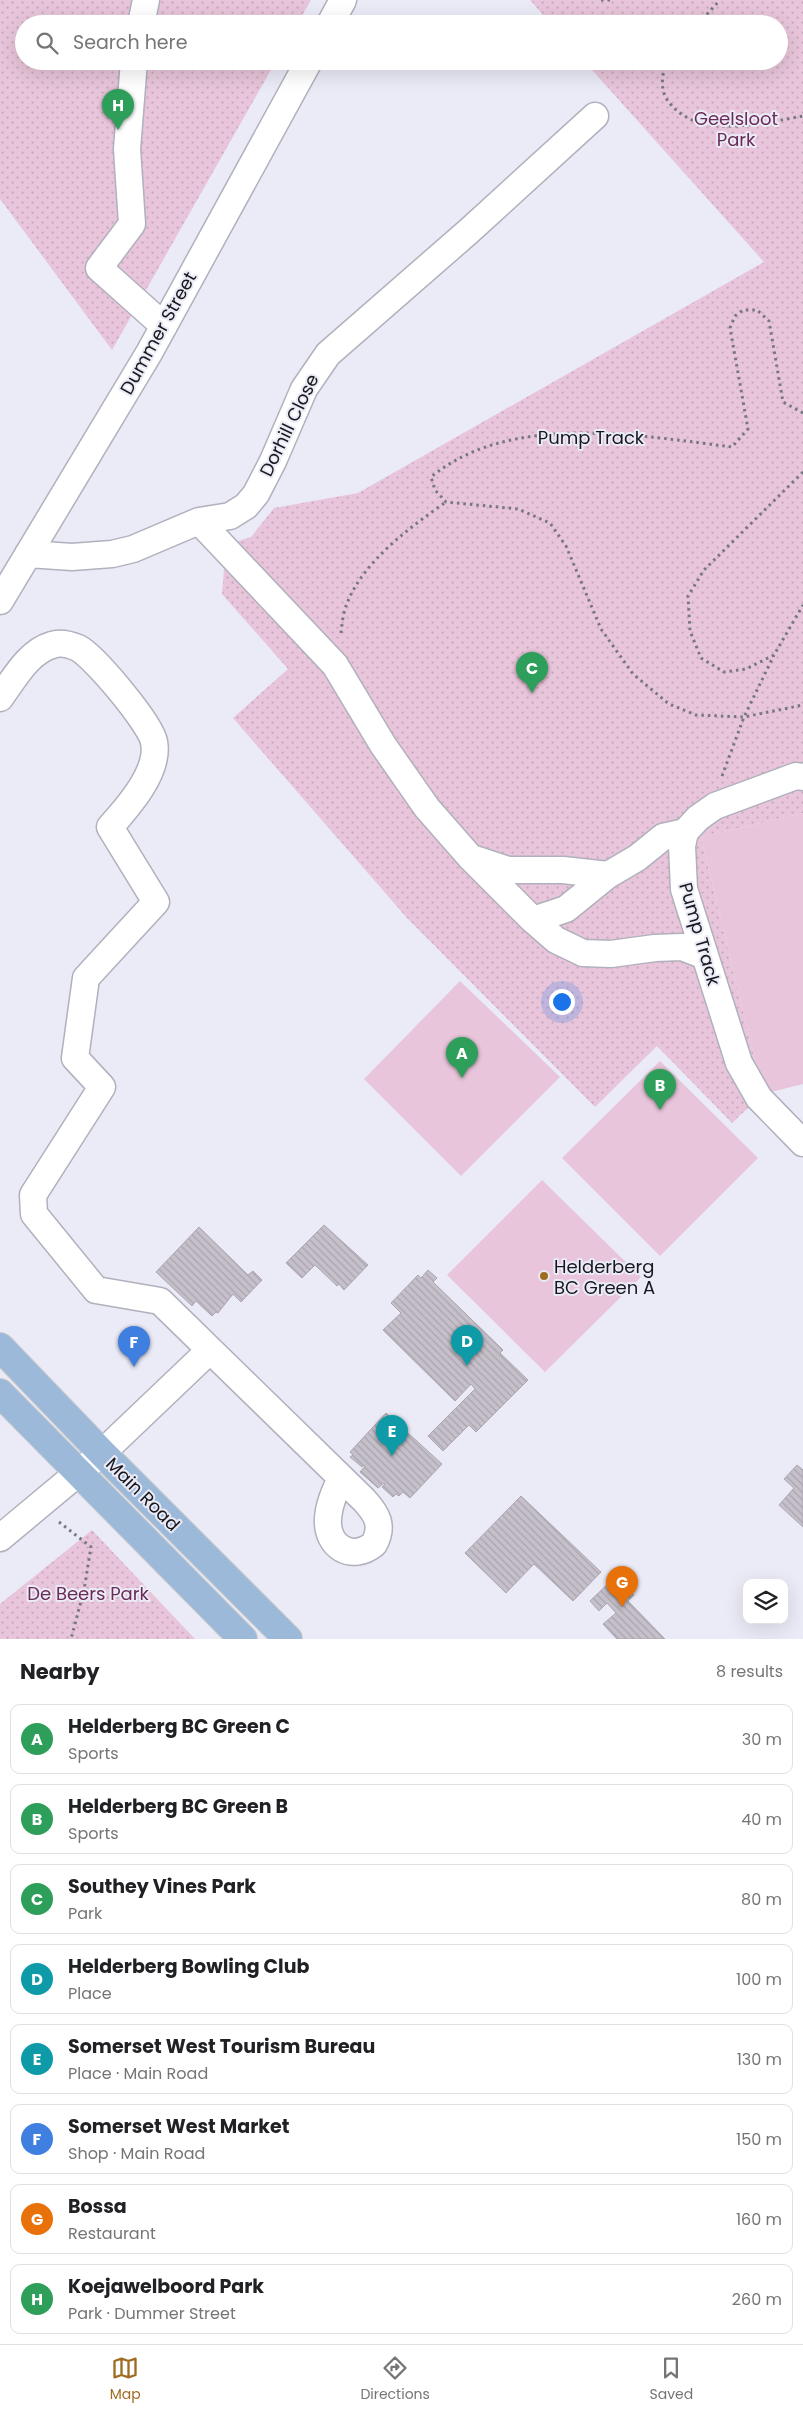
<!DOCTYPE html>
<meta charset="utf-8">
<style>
:root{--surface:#fff;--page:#f2f2f2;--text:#202124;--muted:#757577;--line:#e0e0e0;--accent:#9f6c22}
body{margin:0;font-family:Poppins,sans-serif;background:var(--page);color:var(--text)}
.controls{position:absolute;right:15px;bottom:15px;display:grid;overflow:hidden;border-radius:10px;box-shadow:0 5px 20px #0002}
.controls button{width:45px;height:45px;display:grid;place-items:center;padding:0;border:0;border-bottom:1px solid var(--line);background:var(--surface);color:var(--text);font:25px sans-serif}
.you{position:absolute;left:561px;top:1001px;width:18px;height:18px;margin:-12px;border:4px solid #fff;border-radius:50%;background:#1a73e8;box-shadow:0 0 0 8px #1a73e833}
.badge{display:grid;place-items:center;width:32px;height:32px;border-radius:50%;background:var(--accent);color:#fff;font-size:16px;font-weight:700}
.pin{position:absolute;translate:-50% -41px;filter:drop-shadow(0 1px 2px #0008)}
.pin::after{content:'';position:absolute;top:26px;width:18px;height:15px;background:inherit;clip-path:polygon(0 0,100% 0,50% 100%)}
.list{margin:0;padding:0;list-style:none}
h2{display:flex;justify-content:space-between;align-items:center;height:65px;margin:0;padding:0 20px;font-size:21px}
h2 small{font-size:16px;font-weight:400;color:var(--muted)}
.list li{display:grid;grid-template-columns:32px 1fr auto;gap:15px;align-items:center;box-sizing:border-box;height:70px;margin:0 10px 10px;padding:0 10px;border:1px solid var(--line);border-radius:10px}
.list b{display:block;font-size:19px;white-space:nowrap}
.list p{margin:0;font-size:16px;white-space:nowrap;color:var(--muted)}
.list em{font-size:16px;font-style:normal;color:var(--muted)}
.icon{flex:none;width:28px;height:28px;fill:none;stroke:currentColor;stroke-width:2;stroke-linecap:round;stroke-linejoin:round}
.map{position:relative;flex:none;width:803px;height:1639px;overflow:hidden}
.search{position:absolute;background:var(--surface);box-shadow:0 5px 20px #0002;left:15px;right:15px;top:15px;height:55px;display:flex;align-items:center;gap:12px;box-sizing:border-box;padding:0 18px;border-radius:28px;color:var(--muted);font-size:19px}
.sheet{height:705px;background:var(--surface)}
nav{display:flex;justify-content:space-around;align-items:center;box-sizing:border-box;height:70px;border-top:1px solid var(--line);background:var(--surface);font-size:14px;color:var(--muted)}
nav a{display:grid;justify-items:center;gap:2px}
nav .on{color:var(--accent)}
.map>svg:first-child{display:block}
</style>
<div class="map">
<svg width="803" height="1639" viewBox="0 0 803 1639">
<defs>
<pattern id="green-dots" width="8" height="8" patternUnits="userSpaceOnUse" patternTransform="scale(1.25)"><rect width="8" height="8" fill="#e8c5da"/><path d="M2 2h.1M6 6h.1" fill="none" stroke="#c6a8ba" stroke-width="1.8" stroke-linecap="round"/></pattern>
<pattern id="building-back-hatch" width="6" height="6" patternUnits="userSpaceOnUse" patternTransform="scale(1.25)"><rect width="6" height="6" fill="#c6c0ca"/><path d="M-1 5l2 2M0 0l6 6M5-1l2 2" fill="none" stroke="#a9a4ad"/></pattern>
</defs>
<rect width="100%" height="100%" fill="#eaebf7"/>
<path fill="url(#green-dots)" d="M0,0h311l-14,24h-273v37h252l-164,289 -112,-151z
M530,0h273v813l-102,24 62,257 -31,29 -75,-77 -62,61 -188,-189 -174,-200 55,-49 -66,-75 4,-49 25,-8 23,-29 84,-15 406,-231 -180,-201h195v-37h-228z
M92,1530l103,109h-195v-35z"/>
<path fill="#e8c5da" d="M803,813v271l-40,10 -62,-257z
M460,981l100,96 -99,99 -97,-97z
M660,1061l98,97 -98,98 -98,-98z
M542,1180l99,97 -96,95 -98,-97z"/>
<path fill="url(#building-back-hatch)" stroke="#aca6b0" d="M324,1225l44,40 -24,25 -5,-6 -2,2 -22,-21 -13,13 -16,-15z
M199,1227l49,48 5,-4 9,9 -21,22 -8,-8 -15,19 -2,-1 -4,4 -16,-15 -4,5 -36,-34z
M428,1270l9,8 -4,4 70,68 -3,3 28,27 -52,52 -7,-7 -26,26 -15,-15 47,-47 -4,-5 -16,17 -72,-71 18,-17 -10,-10 27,-28 3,3z
M386,1413l56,51 -32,34 -7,-6 -4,4 -3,-2 -3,3 -11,-10 3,-3 -1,-1 -6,5 -18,-16 5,-6 -1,-1 -2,2 -12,-10 3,-2 -3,-3z
M797,1465l6,5v57l-24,-22 15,-17 -10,-9z
M521,1496l80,76 -28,29 -39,-37 -28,29 -41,-40z
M616,1576l18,19 -6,6 37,38h-48l-14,-15 13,-11 -9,-10 -8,8 -9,-10z"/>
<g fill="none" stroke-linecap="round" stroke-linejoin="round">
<g stroke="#b0b1bc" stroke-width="29">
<path id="minor" d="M141,24l5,-24
M330,24l13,-24
M134,61l-7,88 5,75 -33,44 65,58
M199,521l136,144 48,80 44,63 43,49 63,63 23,20 27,13 28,1 44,-6 27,-1 23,9
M28,554l44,3 40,-3 21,-5 66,-28 31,-5 16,-10 10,-12 17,-33 31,-72 24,-35 141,-123 126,-115
M0,601l149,-248 160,-292
M0,698c14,-19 28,-46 52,-53 8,-3 19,0 26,3 16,8 73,76 76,94 6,29 -26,65 -44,85l46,75 -70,76 -11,80 27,29 -69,108 1,19 62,76 64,11 204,199c13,14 20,26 10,44 -22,18 -48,3 -46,-26 1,-14 7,-27 13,-40
M803,777l-7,-1 -81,30 -17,12 -13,14 -3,14 2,43 55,174 20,35 44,45
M475,859l33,11h55l45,5 29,-17 26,-21 22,-5
M533,920l33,-11 42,-34
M0,1538l102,-85 107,-102"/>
</g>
<g stroke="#cccccd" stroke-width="30">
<path id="major" d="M0,1347l102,106 186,186
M0,1393l243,246"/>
</g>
<path stroke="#77787f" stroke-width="3" stroke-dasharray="2.5 4" stroke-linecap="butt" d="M601,0h11
M698,24l22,-24
M668,61c-7,12 -8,29 0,40 29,40 94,22 135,15
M803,413l-20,-11 -14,-81 -12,-11h-14l-8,6 -5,12 18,101 -16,18c-95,-12 -222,-35 -301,30l4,13 11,12 72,7 32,14 16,23 35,83 32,45 36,30 27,11 48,2 59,-12
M803,472l-99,98 -16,26 2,35 11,27 23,14 22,-3 28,-14 29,-50
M341,633c1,-9 2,-19 5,-27 16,-44 63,-78 100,-104
M722,776l22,-59 30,-62
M59,1522l32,25 -7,43 -13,49"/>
<use href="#minor" stroke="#fff" stroke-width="26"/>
<use href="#major" stroke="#9cb9d9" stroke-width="28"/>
</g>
<circle fill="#9f6c22" stroke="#eaebf7" stroke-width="2" cx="544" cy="1276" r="5"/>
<g text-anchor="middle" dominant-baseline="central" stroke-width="4" stroke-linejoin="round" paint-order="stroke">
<g font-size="18" fill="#6a2b56" stroke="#eaebf7">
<text x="736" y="118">Geelsloot<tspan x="736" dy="21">Park</tspan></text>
<text x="88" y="1593">De Beers Park</text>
</g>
<g font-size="18" fill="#17181c" stroke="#eaebf7">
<text transform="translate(158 333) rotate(-61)">Dummer Street</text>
<text transform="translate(289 425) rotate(-64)">Dorhill Close</text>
<text x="591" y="437">Pump Track</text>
<text transform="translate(700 934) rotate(74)">Pump Track</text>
<text transform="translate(143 1494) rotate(45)">Main Road</text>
</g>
<g font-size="18" fill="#17181c" stroke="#eaebf7" text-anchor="start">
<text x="554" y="1266">Helderberg<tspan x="554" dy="21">BC Green A</tspan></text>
</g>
</g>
</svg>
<div class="controls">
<button><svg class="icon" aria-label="layers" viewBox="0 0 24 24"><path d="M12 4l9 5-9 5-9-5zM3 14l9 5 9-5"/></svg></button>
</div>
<div class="you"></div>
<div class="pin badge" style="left:462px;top:1078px;background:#2e9e5b">A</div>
<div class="pin badge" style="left:660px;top:1110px;background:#2e9e5b">B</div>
<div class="pin badge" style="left:532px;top:693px;background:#2e9e5b">C</div>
<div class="pin badge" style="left:467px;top:1366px;background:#0f9aa8">D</div>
<div class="pin badge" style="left:392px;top:1456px;background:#0f9aa8">E</div>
<div class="pin badge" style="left:134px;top:1367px;background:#3f7fe0">F</div>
<div class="pin badge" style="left:622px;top:1607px;background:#e8710a">G</div>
<div class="pin badge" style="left:118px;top:130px;background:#2e9e5b">H</div>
<div class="search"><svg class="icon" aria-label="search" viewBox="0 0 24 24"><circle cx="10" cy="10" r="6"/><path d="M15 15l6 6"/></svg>Search here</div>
</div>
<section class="sheet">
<h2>Nearby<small>8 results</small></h2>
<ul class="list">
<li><span class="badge" style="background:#2e9e5b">A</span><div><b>Helderberg BC Green C</b><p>Sports</p></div><em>30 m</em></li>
<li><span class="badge" style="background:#2e9e5b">B</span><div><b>Helderberg BC Green B</b><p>Sports</p></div><em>40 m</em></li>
<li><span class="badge" style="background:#2e9e5b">C</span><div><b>Southey Vines Park</b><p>Park</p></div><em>80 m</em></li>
<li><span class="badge" style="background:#0f9aa8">D</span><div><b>Helderberg Bowling Club</b><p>Place</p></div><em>100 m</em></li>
<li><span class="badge" style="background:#0f9aa8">E</span><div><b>Somerset West Tourism Bureau</b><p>Place · Main Road</p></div><em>130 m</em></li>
<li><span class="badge" style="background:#3f7fe0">F</span><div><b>Somerset West Market</b><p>Shop · Main Road</p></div><em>150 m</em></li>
<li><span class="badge" style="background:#e8710a">G</span><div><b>Bossa</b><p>Restaurant</p></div><em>160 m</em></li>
<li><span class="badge" style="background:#2e9e5b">H</span><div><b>Koejawelboord Park</b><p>Park · Dummer Street</p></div><em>260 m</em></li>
</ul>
</section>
<nav>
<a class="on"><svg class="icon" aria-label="map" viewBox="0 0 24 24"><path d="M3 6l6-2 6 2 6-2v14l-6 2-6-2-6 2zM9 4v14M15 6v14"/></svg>Map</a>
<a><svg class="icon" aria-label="directions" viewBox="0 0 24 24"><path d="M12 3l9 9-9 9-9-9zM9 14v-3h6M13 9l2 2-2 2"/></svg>Directions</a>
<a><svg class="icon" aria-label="saved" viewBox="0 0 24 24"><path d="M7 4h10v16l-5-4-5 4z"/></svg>Saved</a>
</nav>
